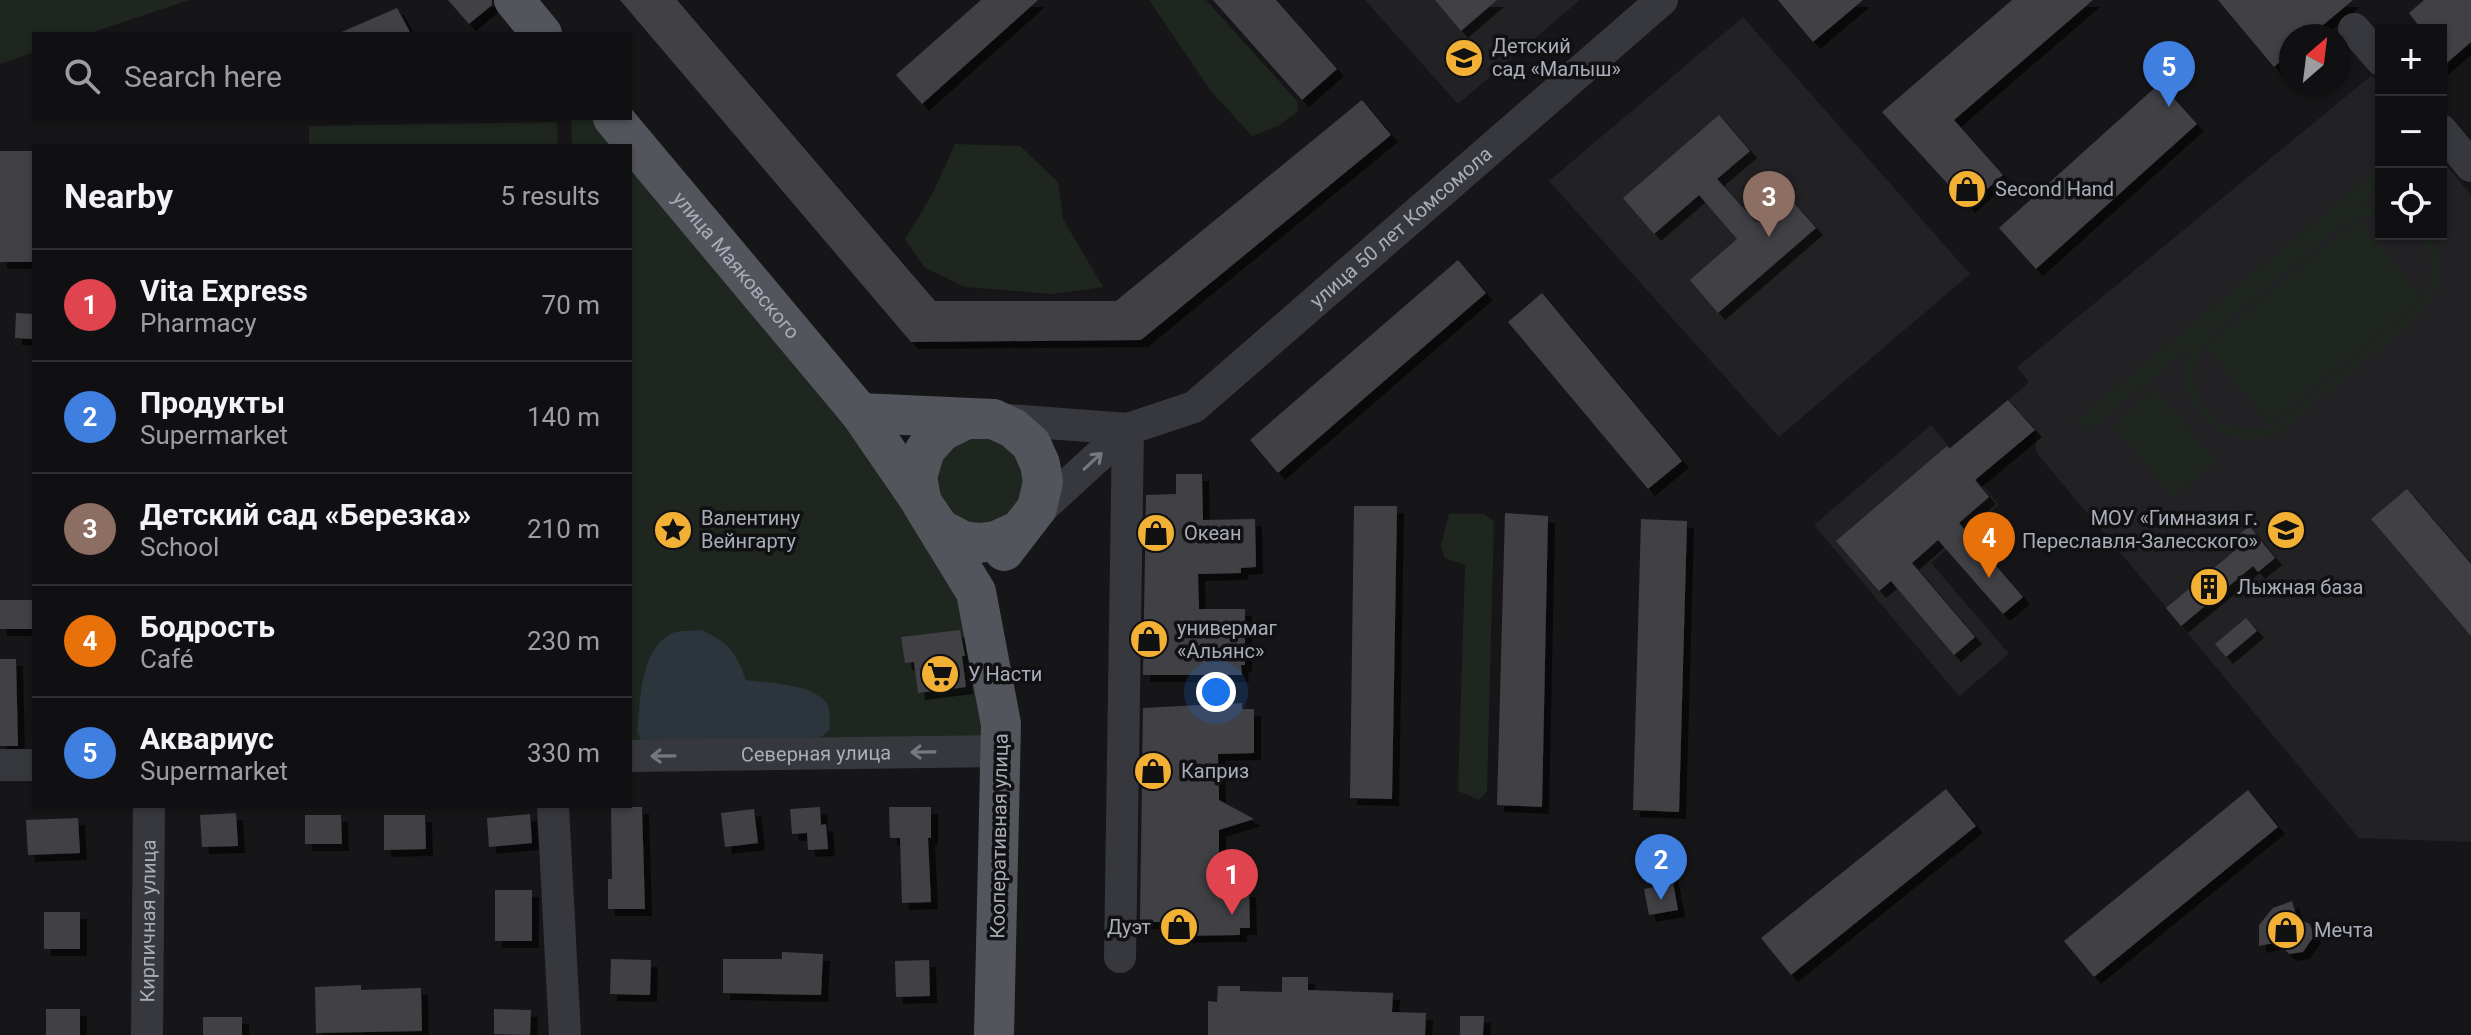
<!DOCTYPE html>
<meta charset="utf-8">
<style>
:root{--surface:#101012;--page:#19191b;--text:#f1f3f6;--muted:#9c9d9f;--line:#303032;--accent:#f2b134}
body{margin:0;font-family:Roboto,sans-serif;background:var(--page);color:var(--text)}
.controls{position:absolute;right:24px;top:24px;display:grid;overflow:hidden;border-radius:0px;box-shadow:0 2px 6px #0004}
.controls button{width:72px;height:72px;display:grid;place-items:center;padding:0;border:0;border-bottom:2px solid var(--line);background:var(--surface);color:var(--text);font:40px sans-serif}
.compass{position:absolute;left:2279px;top:24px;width:72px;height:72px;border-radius:50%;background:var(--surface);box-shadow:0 2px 6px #0004;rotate:28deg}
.you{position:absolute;left:1216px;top:692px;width:28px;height:28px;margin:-20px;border:6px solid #fff;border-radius:50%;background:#1a73e8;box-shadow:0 0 0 12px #1a73e833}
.badge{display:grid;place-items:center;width:52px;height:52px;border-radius:50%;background:var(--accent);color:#fff;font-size:26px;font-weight:700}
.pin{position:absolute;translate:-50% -66px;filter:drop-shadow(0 2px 4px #0008)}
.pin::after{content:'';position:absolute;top:42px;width:28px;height:24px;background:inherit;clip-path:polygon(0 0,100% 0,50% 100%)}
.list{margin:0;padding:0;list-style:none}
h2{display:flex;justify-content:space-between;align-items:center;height:104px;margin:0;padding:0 32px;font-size:34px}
h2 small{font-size:26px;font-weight:400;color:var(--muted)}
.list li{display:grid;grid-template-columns:52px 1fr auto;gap:24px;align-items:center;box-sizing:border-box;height:112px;padding:0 32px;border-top:2px solid var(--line)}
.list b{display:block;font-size:30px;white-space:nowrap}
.list p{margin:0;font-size:26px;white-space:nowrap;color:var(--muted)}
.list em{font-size:26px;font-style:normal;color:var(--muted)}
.icon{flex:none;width:44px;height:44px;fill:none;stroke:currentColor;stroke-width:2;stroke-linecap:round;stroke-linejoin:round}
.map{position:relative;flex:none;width:2471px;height:1035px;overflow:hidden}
.search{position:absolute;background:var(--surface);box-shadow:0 2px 6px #0004;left:32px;top:32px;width:600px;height:88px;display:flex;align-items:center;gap:20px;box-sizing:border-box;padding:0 28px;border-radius:0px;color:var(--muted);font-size:30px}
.panel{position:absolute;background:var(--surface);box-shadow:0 2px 6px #0004;left:32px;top:144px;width:600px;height:664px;border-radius:0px}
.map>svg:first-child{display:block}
</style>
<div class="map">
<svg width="2471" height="1035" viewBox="0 0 2471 1035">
<defs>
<filter id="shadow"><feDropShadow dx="7" dy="7" stdDeviation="0" flood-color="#0009"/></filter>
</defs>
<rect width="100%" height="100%" fill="#161618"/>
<path fill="#222225" d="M1365,0h215l-122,104z
M1743,17l227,257 -191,163 -230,-256z
M2372,75l9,11v148h60v-75l30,36v647l-112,-4 -323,-386 -1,-22 -26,-30 20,-18 -12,-15z
M1931,425l68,80 -68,58 78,91 -50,42 -145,-171z"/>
<path fill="#1e261f" d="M0,0h189l-102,34h-53v18l-34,12z
M1149,0h57l91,101 1,10 -20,15 -26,10 -41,-45z
M571,118h30l24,28h-53z
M557,122l1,24h-249v-20z
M955,144l65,2 38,36 5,37 40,68 -51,7 -87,-7 -41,-20 -19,-28 28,-46z
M630,152l223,266 115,178 24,147 -362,6z
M2378,170l3,4v15l-21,17 21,-1v9l-16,1 -24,11 -127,106c-51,54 8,125 71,86l136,-116c13,-22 16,-47 -2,-68h11c16,31 12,59 -12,84l-128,106c-9,6 -17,12 -28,14 -36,7 -72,-19 -76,-55 -2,-13 2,-25 5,-36l-103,85 -11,-12z
M2358,219l64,78 -152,127 -65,-78z
M2156,389l60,72 -43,36 -60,-72z
M967,423l63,29 -15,75 -74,-3 -12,-73z
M1449,514h35l10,7 -7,270 -8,9 -21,-9 7,-226 -20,-7 -4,-12z"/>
<path fill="#2c353c" d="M701,630c28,12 35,22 45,50 22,3 69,4 81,24 4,7 2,18 3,26l-9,7 -17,1 -163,3 -4,-9c4,-32 2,-79 33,-98 8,-4 22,-3 31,-4z"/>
<path fill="#404145" filter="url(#shadow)" d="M448,0h44v5l-23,19z
M620,0h57l258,301h181l246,-201 29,35 -250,205 -230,2z
M981,0h57l-116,104 -26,-29z
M1213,0h63l61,69 -35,31z
M1435,0h62l-36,31z
M1778,0h85l-50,42z
M2012,0h81l-139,120 49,55 -35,31 -86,-94z
M2218,0h135l-43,36h-19v16l-17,15z
M2424,0h47v42l-30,26v-38h-19l-13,-17z
M397,8l14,26h-74z
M2160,83l37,41 -161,145 -37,-41z
M1719,115l31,36 -33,28 39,43 31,-27 29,33 -98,85 -28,-33 47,-41 -38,-44 -45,39 -31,-36z
M0,151h34v111h-34z
M1458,260l28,33 -208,180 -28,-33z
M1542,293l140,168 -34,28 -140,-167z
M16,313l18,1v25l-19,-1z
M2008,400l27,30 -60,50 14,17 -30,26 64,74 -20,17 -65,-74 -26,23 63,74 -21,18 -63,-74 -12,10 -43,-50 111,-95 2,3z
M1176,474h26l1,46 52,-1 1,48 -15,1v5l-43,1 1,35h46v56h-4l1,10h-99l3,-180 30,-1z
M2407,489l64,75v72l-100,-117z
M1354,506h43l-5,293 -42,-1z
M1505,513l43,3 -6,291 -45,-2z
M1641,519l46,2 -8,291 -46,-2z
M2249,526l26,32 -17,14 -5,-6 -72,60 -15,-18 72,-60 -6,-7z
M0,600h34v29h-34z
M2246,618l11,13 -31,26 -11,-13z
M960,630l5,26h-3l4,31 -48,6 -4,-31 -9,1 -4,-26z
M0,659h16l2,87h-18z
M1242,703v6h12v44l-36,1 1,46 35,19 -35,11v51h20v9h10l1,38h-10v7l-70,1v-6h-10v-8h-20l3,-214z
M1946,789l30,37 -185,149 -30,-37z
M2248,790l30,37 -184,150 -30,-36z
M611,807h31l3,102h-37v-30h4z
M820,807l1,18 5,-1 2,25 -20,1 -1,-17 -15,1 -2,-25z
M889,807h42v31h-3l3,64 -29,1 -2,-65h-10z
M754,809l4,34 -33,4 -4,-34z
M236,813l2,33 -36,1 -2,-32z
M530,814l2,29 -43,4 -2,-29z
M305,815h36l1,29h-37z
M384,815h41l1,34 -42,1z
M78,818l2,35 -52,2 -2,-35z
M1670,866l8,44 -29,5 -5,-26 10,-2 -3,-18z
M495,890h37v51h-37z
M2292,901l5,17 13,6 4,12 -11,16 -14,2 -11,-12 -19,4v-21l14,-17z
M44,912h36v37h-36z
M782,952l41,2 -2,41 -98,-2v-34h59z
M611,959l40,1 -1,35 -40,-1z
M929,960l1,36 -34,1 -1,-36z
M1282,977h26v13l85,3 -1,19 34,1 -1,22h-217v-34l9,1 1,-16h22v5l42,1z
M361,985v5l60,-2 1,43 -106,2 -1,-46z
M46,1009h34v26h-34z
M494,1009l37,1 -1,25 -36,-1z
M1460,1016h24l-1,19h-23z
M203,1017h39v18h-39z"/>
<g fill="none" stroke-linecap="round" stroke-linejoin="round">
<g stroke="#37383d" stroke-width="32">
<path d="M2354,29l27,31"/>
<path d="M2441,130l30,36"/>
<path id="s1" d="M994,419l134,10 66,-22 468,-407"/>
<path d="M1030,519l98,-90"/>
<path id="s2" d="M630,756l371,-5"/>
<path d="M0,765h34"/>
<path d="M553,806l12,229"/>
<path d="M1120,957l8,-528"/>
<path id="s3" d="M147,1035l2,-229"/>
</g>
<g stroke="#53555c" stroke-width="40">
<path d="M514,0l28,34"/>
<path id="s4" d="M613,118l247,295 80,116 23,12 16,2 17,-2 22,-10"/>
<path d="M860,413l133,6 20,9 18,16 9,20 3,18 -6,26 -33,43"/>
<path d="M993,419h-27l-24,12 -17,19 -8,27 5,27 54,88 25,132 -7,311"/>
</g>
</g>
<defs><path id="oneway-shaft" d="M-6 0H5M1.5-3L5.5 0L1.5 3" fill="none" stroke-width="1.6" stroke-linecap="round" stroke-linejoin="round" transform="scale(2)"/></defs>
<g stroke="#757881">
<use href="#oneway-shaft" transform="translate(1093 461) rotate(-43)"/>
<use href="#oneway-shaft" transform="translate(923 752) rotate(179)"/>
<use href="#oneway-shaft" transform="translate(663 756) rotate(179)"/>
</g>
<defs>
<g id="school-disc" transform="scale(2)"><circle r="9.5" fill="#f2b134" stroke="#111113"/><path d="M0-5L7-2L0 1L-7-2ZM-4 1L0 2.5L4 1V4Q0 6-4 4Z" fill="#111"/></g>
<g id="shop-disc" transform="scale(2)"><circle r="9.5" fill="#f2b134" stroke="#111113"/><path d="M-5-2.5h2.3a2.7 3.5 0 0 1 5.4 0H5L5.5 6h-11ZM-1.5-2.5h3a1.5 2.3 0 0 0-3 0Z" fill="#111"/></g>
<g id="sight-disc" transform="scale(2)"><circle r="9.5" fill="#f2b134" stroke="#111113"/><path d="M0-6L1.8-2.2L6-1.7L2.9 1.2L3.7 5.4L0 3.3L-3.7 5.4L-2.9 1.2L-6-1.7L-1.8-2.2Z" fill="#111"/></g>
<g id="building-disc" transform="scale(2)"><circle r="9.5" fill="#f2b134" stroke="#111113"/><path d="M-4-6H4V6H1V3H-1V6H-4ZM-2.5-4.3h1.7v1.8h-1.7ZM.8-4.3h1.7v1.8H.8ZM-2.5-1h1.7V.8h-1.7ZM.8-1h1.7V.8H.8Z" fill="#111"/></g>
<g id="supermarket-disc" transform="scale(2)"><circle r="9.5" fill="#f2b134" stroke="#111113"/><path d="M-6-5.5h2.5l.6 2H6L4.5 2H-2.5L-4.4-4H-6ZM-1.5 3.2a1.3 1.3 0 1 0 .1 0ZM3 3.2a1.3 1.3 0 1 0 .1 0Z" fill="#111"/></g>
</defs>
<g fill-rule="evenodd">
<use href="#school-disc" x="1464" y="58"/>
<use href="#shop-disc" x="1967" y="189"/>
<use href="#sight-disc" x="673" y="530"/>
<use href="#school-disc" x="2286" y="530"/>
<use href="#shop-disc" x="1156" y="533"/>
<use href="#building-disc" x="2209" y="587"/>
<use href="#shop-disc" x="1149" y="639"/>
<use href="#supermarket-disc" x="940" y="674"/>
<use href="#shop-disc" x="1153" y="771"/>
<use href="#shop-disc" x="1179" y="927"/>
<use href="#shop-disc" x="2286" y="930"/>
</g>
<g text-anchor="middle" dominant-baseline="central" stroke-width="7" stroke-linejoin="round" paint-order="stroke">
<g font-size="20" fill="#a8adb8" stroke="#111113" text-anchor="start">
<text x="1492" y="46">Детский<tspan x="1492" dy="23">сад «Малыш»</tspan></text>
<text x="1995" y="189">Second Hand</text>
<text x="701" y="518">Валентину<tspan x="701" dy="23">Вейнгарту</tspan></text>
<text x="2258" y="518" text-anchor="end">МОУ «Гимназия г.<tspan x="2258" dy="23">Переславля-Залесского»</tspan></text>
<text x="1184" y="533">Океан</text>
<text x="2237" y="587">Лыжная база</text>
<text x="1177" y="628">универмаг<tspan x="1177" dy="23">«Альянс»</tspan></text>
<text x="968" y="674">У Насти</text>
<text x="1181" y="771">Каприз</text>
<text x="1151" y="927" text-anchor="end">Дуэт</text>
<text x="2314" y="930">Мечта</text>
</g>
<g font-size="20" fill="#a8adb8" stroke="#111113">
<text stroke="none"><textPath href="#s1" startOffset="478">улица 50 лет Комсомола</textPath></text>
<text stroke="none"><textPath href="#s4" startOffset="192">улица Маяковского</textPath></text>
<text stroke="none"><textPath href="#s2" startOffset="186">Северная улица</textPath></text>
<text transform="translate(999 836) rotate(-89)">Кооперативная улица</text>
<text stroke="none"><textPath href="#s3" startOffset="114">Кирпичная улица</textPath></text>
</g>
</g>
</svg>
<div class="controls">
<button>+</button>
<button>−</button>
<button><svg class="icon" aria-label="locate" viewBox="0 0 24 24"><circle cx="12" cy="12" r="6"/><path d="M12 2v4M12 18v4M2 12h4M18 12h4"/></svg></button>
</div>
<svg class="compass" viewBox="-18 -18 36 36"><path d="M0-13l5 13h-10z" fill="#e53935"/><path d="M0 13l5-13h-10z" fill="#9c9d9f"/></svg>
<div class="you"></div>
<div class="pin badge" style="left:1232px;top:915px;background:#e0444e">1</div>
<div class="pin badge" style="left:1661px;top:900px;background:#3f7fe0">2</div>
<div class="pin badge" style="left:1769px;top:237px;background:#8d6e63">3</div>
<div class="pin badge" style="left:1989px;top:578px;background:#e8710a">4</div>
<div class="pin badge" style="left:2169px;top:107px;background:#3f7fe0">5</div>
<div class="search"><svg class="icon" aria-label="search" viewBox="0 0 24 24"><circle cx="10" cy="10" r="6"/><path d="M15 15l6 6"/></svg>Search here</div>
<section class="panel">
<h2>Nearby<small>5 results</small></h2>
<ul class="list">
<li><span class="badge" style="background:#e0444e">1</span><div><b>Vita Express</b><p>Pharmacy</p></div><em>70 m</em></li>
<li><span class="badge" style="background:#3f7fe0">2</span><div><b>Продукты</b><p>Supermarket</p></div><em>140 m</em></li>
<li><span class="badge" style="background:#8d6e63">3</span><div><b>Детский сад «Березка»</b><p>School</p></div><em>210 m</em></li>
<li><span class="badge" style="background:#e8710a">4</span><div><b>Бодрость</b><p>Café</p></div><em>230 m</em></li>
<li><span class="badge" style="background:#3f7fe0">5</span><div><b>Аквариус</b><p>Supermarket</p></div><em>330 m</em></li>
</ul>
</section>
</div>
